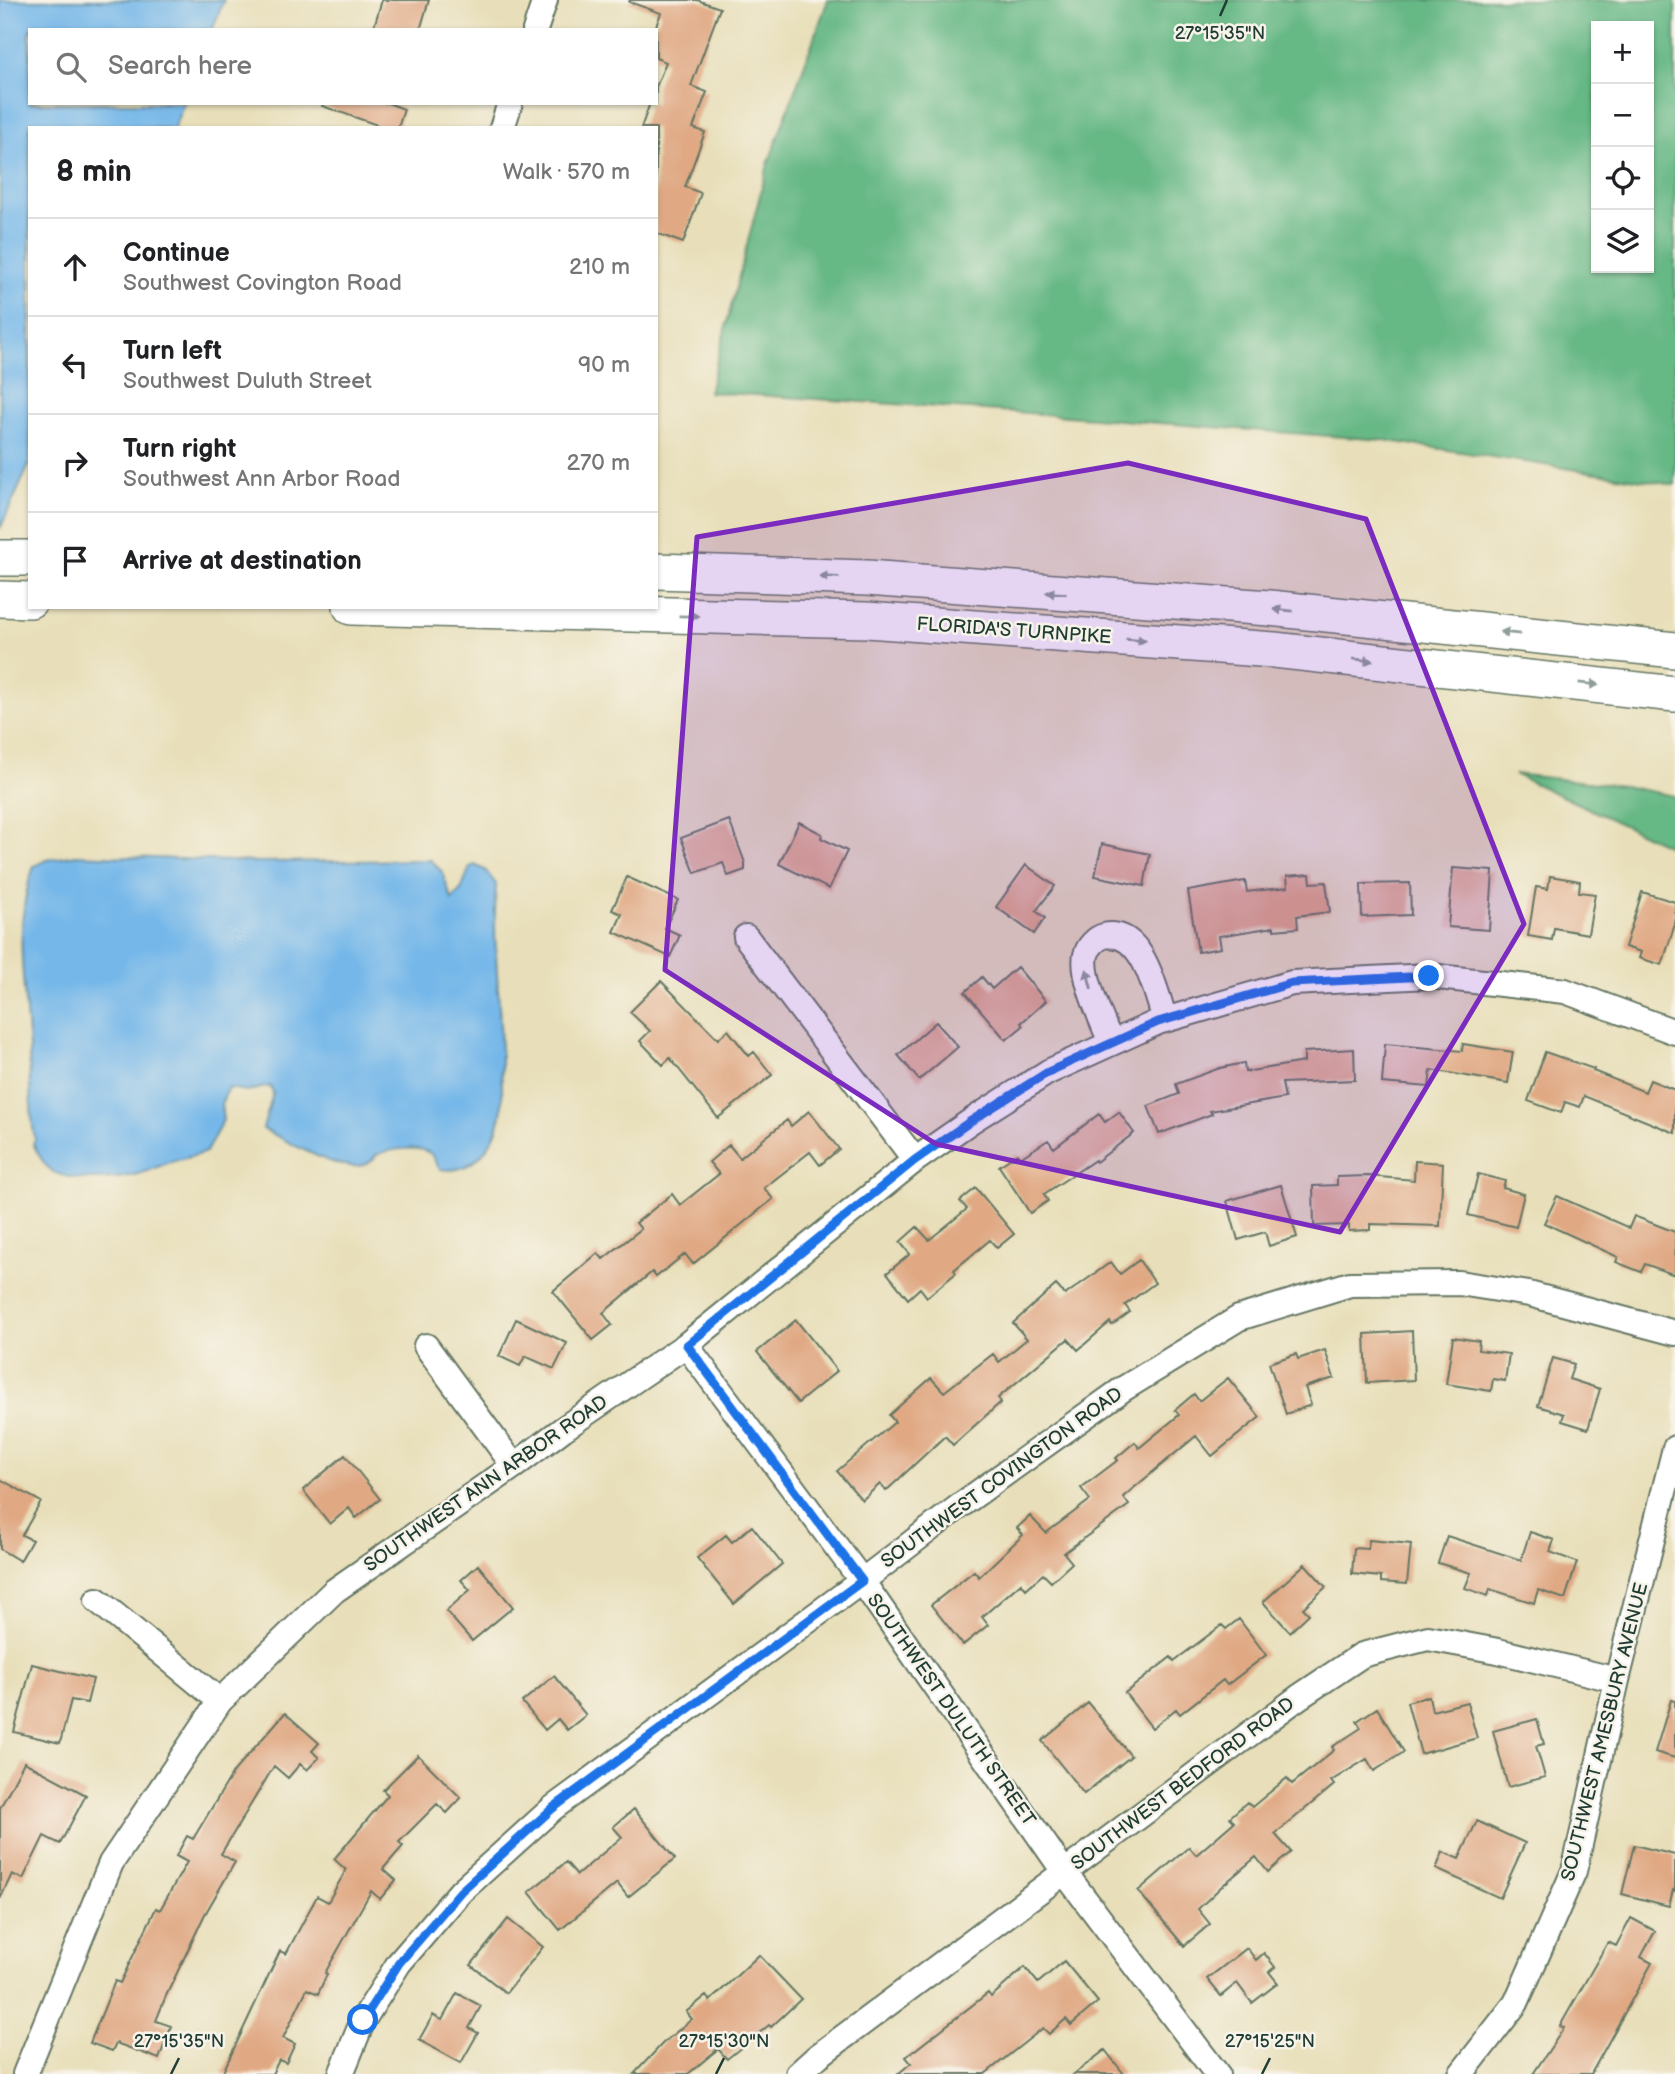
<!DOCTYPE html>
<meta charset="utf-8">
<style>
:root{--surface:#fff;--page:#f6f6f6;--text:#202124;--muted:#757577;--line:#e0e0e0}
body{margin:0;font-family:"Balsamiq Sans",sans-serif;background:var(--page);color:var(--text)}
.controls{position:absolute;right:21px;top:21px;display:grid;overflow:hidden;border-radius:0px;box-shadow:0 2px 5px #0004}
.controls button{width:63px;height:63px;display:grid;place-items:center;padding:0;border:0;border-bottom:2px solid var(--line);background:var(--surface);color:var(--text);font:35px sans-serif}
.stop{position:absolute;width:21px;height:21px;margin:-16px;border:5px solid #1a73e8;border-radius:50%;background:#fff}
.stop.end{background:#1a73e8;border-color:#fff;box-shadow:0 2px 7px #0008}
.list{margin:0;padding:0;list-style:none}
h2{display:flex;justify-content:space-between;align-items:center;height:91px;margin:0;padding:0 28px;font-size:30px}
h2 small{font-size:23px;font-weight:400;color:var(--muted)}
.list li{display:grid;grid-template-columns:46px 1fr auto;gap:21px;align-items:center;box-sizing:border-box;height:98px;padding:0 28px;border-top:2px solid var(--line)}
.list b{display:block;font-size:26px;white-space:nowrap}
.list p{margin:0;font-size:23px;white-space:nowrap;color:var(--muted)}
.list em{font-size:23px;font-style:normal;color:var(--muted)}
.icon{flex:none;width:38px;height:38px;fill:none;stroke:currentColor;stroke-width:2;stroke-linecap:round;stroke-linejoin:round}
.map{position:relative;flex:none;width:1675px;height:2074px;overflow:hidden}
.search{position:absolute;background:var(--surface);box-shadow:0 2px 5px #0004;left:28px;top:28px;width:630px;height:77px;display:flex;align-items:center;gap:18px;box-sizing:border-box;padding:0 24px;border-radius:0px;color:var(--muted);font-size:26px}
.panel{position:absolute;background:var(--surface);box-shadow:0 2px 5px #0004;left:28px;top:126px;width:630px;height:483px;border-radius:0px}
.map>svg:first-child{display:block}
</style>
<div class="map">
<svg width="1675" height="2074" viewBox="0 0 1675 2074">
<rect width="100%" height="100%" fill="#f7f3e8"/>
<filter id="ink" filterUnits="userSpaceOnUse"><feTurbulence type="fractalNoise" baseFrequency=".0143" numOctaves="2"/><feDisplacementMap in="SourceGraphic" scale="14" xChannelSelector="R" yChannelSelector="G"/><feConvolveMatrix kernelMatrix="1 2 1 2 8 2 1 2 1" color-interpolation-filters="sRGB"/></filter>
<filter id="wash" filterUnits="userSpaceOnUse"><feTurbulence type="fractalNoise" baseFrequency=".00686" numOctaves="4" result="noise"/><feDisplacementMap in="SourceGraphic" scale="28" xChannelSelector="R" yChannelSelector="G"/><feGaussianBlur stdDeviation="1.57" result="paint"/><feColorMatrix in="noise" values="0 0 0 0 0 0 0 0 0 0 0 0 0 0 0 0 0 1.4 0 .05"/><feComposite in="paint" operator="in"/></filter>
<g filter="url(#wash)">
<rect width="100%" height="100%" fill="#e8dfba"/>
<path fill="#66b885" stroke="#427a5c" stroke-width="2" fill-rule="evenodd" d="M828,0h847v485l-292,-45 -382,-29 -292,-19 59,-228zM1596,26h53v242h-53z
M1514,774l109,12 52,10v53z"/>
<path fill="#74b7e9" stroke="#4a7a8e" stroke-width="2" d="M0,0h224l-12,30h-182v73h154l-10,25h-144v335l-30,66z
M76,855l182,7 173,-2 11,12 10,28 10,-12 8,-21 5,-2 10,5 11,14c-4,59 5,118 5,177 0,17 3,37 0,54 -6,30 -28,60 -61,54 -3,-4 -6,-11 -9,-15 -13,-10 -42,-4 -55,1 -18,33 -90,-16 -113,-26l10,-36 -3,-7 -22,5 -20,-3 -7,16 2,16 -17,32c-11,4 -21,6 -32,9 -12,3 -23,10 -36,13 -21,6 -68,8 -86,-3 -9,-6 -14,-18 -19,-27l2,-5c-6,-28 -5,-62 -6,-91 -4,-61 -17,-123 5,-182l13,-6z"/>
<g id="blocks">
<path fill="#e0a984" d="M382,0h47l-9,30h-47z
M630,0h67l23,8 -29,78 16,6 -14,36 12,4 -20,55 16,6 -18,50 -27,-10v-105h-15l9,-25h6v-16l10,-25 -10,-4v-32l5,-13 -32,-11z
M323,103h65l16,6 -6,19h-12l-64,-22z
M729,820l16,43v7l-17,6 -5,-13 -28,10 -14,-35z
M799,822l23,12 -1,4 26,13 -18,38 -50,-25z
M1102,844l48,10 -6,32 -49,-10z
M1026,865l29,21 -19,25 9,7 -11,16 -38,-27z
M1453,868l40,3 -4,59 -41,-3z
M1310,874l1,9 15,-1 4,30 -33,4 1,12 -24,2v-3l-55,9 2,12 -23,4 -10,-61 57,-10 2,11 41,-5 -1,-11z
M1550,876l30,5 -1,11 16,2 -7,40 -34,-6 -2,12 -24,-4 8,-49 12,2z
M627,877l51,23 -13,28 15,7 -10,22 -56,-25 8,-18 -10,-4z
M1410,883l1,32 -49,2 -1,-33z
M1642,892l33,10v22l-13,41 -23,-7 2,-6 -16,-5z
M1017,967l29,34 -25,22 2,3 -17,14 -41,-48 17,-15 10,12z
M661,981l57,58 10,-9 21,26 5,-4 18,23 -54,43 -48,-60 -7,7 -23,-24 10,-10 -20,-19z
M936,1022l22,25 -39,33 -21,-25z
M1385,1044l77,7 1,-7 50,8 -5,31 -77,-13 -2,17 -47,-4z
M1354,1049l1,31 -73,3 3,15 -75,13 2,3 -53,20 -11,-28 31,-12 -3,-10 44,-16 24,-5 1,9 59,-10v-10z
M1545,1052l49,17 -1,2 52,21 5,-12 25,10v43l-91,-37 -4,11 -15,-5 -4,11 -33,-12z
M809,1111l30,38 -19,16 -10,-13 -46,36 9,11 -80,65 -8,-10 -29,23 -4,-5 -49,41 9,12 -19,15 -40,-49 45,-38 5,6 38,-30 -5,-6 36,-29 8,11 39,-31 -10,-12 20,-17 11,13 47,-38 4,6z
M1119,1112l15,21 -38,29 -1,-2 -51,34 4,7 -18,12 -31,-47 18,-12 3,4 28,-18 6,8 45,-34 6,8z
M1415,1161l28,2 -3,63 -70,-2v6l-21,1v-6l-35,1 -1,-40 24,-1v-8l31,-1 46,4z
M1478,1174l27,7 -2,7 21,6 -8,33 -48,-12z
M1281,1185l16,52 -28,9 -4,-14 -27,8 -11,-39z
M976,1188l38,46 -17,14 -7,-8 -36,30 2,3 -29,24 -7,-9 -12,11 -21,-26 23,-19 -10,-12 17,-15 12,13 38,-31 -7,-8z
M1557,1196l72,32 5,-12 41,16v43l-30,-11 -4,8 -25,-10 2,-5 -74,-34z
M1139,1260l16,23 -30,22 5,7 -18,13 -2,-3 -32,28 -10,-11 -70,59 3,4 -48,43 -8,-9 -59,55 -6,-7 -18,16 -25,-29 58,-49 -6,-7 42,-37 13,14 49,-38 6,8 28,-23 -14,-16 43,-38 9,10 46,-33 9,12z
M516,1319l51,24 -13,26 -29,-13 -5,10 -21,-10z
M796,1320l41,51 -39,32 -41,-51z
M1412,1331l2,49 -47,3 -2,-49z
M1453,1337l26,4 -1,9 31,4 -4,27 -12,-2 -2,12 -45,-7z
M1325,1350l9,28 -29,9 6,18 -25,9 -17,-51 27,-9 2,5z
M1553,1358l21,6 -5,15 31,10 -12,40 -26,-8 2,-7 -26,-8z
M1228,1378l32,39 -48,39 -16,-20 -73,61 6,8 -65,48 8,10 -21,19 -8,-8 -17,15 -5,-6 -39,34 6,8 -25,20 -32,-40 43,-34 5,6 44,-42 -6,-7 13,-12 16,17 44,-33 -9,-12 37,-28 -2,-2 19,-16 4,6 40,-33 -4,-5 19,-16 5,7z
M345,1455l35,44 -24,19 -7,-10 -19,16 -27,-34z
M0,1479l41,23 -19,33 10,5 -12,21 -20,-12z
M752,1526l30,38 -48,40 -37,-46 29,-23 6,7z
M1530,1532l24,8 -4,12 27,10 -12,37 -27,-9 -4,13 -44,-14 -2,7 -23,-8 6,-15 -33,-10 9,-27 74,24z
M1369,1540l42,4 -4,40 -26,-2v-5l-29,-3 2,-26 14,1z
M1305,1564l21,23 -23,21 6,6 -19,18 -27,-30z
M478,1565l35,42 -41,34 -26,-30 24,-21 -9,-10z
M1239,1619l27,36 -39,30 -4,-5 -43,34 -4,-5 -24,19 -27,-35 46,-36 3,4 48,-36 4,4z
M32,1664l61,15 -6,24 -16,-3 -11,43 -46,-11z
M554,1676l32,39 -19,15 -9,-11 -13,11 -23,-28z
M1429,1696l3,15 35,-9 10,36 -56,16 -14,-52z
M1671,1700l4,1v57l-20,-6z
M1088,1703l43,53 -47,38 -42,-53z
M1377,1708l27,44 -30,19 -7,-12 -36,22 3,4 -59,49 16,18 -23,20 -12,-15 -34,29 -24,23 12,15 -26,22 -46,-55 51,-44 7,8 38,-33 -4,-5 17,-15 5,5 35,-29 5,6 42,-34 -2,-3 29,-19 -4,-7z
M285,1713l34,30 -7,8 7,7 -12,12 -7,-6 -12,14 -14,-12 -53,88 14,8 -31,54 -38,80 -10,25 15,5 -12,33 -43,-16 -4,8 -22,-8 25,-62 5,2 36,-75 4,2 27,-48 -11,-6 11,-20 6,3 41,-68z
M1537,1719l7,25 -8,2 9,31 -37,10 -15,-56z
M418,1755l43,43 -14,15 -10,-9 -38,38 4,4 -20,23 13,11 -16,19 -9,-8 -46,82 2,1 -9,20 -11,-5 -24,49 12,6 -9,19 -7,-3 -7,14h-50l58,-123 6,3 31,-58 11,6 18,-32 -12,-11 54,-64 -5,-5z
M24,1762l62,33 -26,49 -16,-8 -21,43 -11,-5 -12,25v-91z
M634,1809l41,50 -47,38 -11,-14 -57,47 -31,-38 37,-30 11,13 45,-38 -9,-10z
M1477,1821l48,22 -25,55 -64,-29 7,-17 16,7z
M1634,1845l41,10v36l-2,-1 -4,16 -47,-12z
M1631,1918l24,13 -14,26 11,6 -61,111h-58l31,-46 -4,-2 48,-84 8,4z
M508,1919l35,28 -37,46 -35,-28z
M1247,1948l9,12 8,-7 11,14 -6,5 9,11 -26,20 -15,-20 -16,13 -14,-17z
M759,1955l42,44 -30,28 -2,-2 -42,34 -9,-10 -30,25h-54l29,-31 29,-24 -6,-7 20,-16 4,5z
M1064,1961l34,41 -27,23 -5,-6 -17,15 -6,-6 -58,46h-87l13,-11 -5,-6 82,-64 3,4 34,-30 13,16z
M457,1993l24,13 -12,22 9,5 -17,30 -42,-23 14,-25 9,5z
M1105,2050l19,24h-50z"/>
</g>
</g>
<g filter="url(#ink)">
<use href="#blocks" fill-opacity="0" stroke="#657663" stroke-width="2"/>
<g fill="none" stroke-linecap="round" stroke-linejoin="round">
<g stroke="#657663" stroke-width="28">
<path id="minor" d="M535,30l10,-30
M502,128l8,-25
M746,937l169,223
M1111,1043c-8,-21 -30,-66 -25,-88 2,-8 10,-17 18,-19 39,-9 52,57 61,84
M686,1345l176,236 203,292 152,201
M426,1346l88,120
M97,1600l123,101
M25,2074l86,-211 109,-162 114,-110 180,-125 49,-37 123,-84 229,-185 56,-39 77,-49 110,-50 134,-39 137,-7 136,15 110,41
M341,2074l22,-54 36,-57 62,-72 92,-83 309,-227 99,-76 162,-116 116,-71 111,-34 109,-1 70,11 146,39
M798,2074l20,-18 481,-359 63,-42 66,-17 70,13 119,29
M1461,2074l55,-71 58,-132 43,-191 58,-232"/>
</g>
<g stroke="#657663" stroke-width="38">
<path id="highway" d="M0,558h30
M656,571l211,7 402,30 406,42
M0,599l30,1
M351,607l516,13 407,30 401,44"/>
</g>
<use href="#minor" stroke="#fff" stroke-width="24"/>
<use href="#highway" stroke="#fff" stroke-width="35"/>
</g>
<defs><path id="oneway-solid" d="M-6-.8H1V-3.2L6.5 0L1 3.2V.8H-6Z" transform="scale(1.75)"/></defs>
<g fill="#8f9e9a">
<use href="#oneway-solid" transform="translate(829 577) rotate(-178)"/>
<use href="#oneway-solid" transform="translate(1056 593) rotate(-176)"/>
<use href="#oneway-solid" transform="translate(1283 610) rotate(-174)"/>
<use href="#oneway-solid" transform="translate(689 616) rotate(1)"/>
<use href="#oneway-solid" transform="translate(1510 633) rotate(-174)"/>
<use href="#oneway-solid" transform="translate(1136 640) rotate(4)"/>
<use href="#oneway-solid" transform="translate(1363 660) rotate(6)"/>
<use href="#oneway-solid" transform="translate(1589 684) rotate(6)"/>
<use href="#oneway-solid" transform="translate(1089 979) rotate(-104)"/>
</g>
</g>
<g fill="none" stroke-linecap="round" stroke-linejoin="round" filter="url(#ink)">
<path stroke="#1a73e8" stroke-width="9" d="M363,2020l36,-57 62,-72 92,-83 309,-227 -175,-236 228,-185 56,-39 77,-49 110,-50 134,-39 137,-7"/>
</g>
<path fill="#7b2cbf" fill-opacity="0.2" stroke="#7b2cbf" stroke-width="5" stroke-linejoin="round" d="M1128,463l238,56 158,405 -184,308 -404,-88 -271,-174 32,-433z"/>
<path fill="none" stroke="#1f3d34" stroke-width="2.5" d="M1220,16l7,-16M171,2074l8,-16M716,2074l8,-16M1262,2074l8,-16"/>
<g text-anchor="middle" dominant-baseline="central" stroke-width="5" stroke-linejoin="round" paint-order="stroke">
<g font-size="19" fill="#1f3d34" stroke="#f7f3e8">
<text transform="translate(1014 631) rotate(4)">FLORIDA'S TURNPIKE</text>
<text transform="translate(1002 1478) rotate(-36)">SOUTHWEST COVINGTON ROAD</text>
<text transform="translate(486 1484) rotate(-35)">SOUTHWEST ANN ARBOR ROAD</text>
<text transform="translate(951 1710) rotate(55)">SOUTHWEST DULUTH STREET</text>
<text transform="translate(1605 1732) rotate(-76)">SOUTHWEST AMESBURY AVENUE</text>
<text transform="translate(1183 1784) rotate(-37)">SOUTHWEST BEDFORD ROAD</text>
</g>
</g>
<g font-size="18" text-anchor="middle" fill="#1f3d34" stroke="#f7f3e8" stroke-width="5" stroke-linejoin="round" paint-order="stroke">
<text x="1220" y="39">27°15'35"N</text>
<text x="179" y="2047">27°15'35"N</text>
<text x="724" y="2047">27°15'30"N</text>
<text x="1270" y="2047">27°15'25"N</text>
</g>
</svg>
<div class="controls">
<button>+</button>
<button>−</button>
<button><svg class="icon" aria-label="locate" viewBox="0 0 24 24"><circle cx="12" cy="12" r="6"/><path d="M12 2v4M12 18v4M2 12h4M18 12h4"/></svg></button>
<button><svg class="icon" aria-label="layers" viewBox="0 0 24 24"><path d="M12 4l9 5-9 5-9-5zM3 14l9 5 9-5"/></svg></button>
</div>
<div class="stop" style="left:363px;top:2020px"></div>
<div class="stop end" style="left:1429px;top:976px"></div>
<div class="search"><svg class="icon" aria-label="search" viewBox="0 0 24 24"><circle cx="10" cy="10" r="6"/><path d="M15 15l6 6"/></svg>Search here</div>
<section class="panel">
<h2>8 min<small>Walk · 570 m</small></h2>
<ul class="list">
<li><svg class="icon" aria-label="ahead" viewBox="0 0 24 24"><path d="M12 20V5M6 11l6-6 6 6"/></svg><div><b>Continue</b><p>Southwest Covington Road</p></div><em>210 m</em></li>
<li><svg class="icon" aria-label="left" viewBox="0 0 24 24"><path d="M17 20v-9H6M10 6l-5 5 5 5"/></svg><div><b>Turn left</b><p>Southwest Duluth Street</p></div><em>90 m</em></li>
<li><svg class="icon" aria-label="right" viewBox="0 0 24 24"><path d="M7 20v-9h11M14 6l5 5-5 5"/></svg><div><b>Turn right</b><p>Southwest Ann Arbor Road</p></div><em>270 m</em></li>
<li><svg class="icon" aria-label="arrive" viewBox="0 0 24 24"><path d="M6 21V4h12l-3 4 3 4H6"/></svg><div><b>Arrive at destination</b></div></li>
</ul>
</section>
</div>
